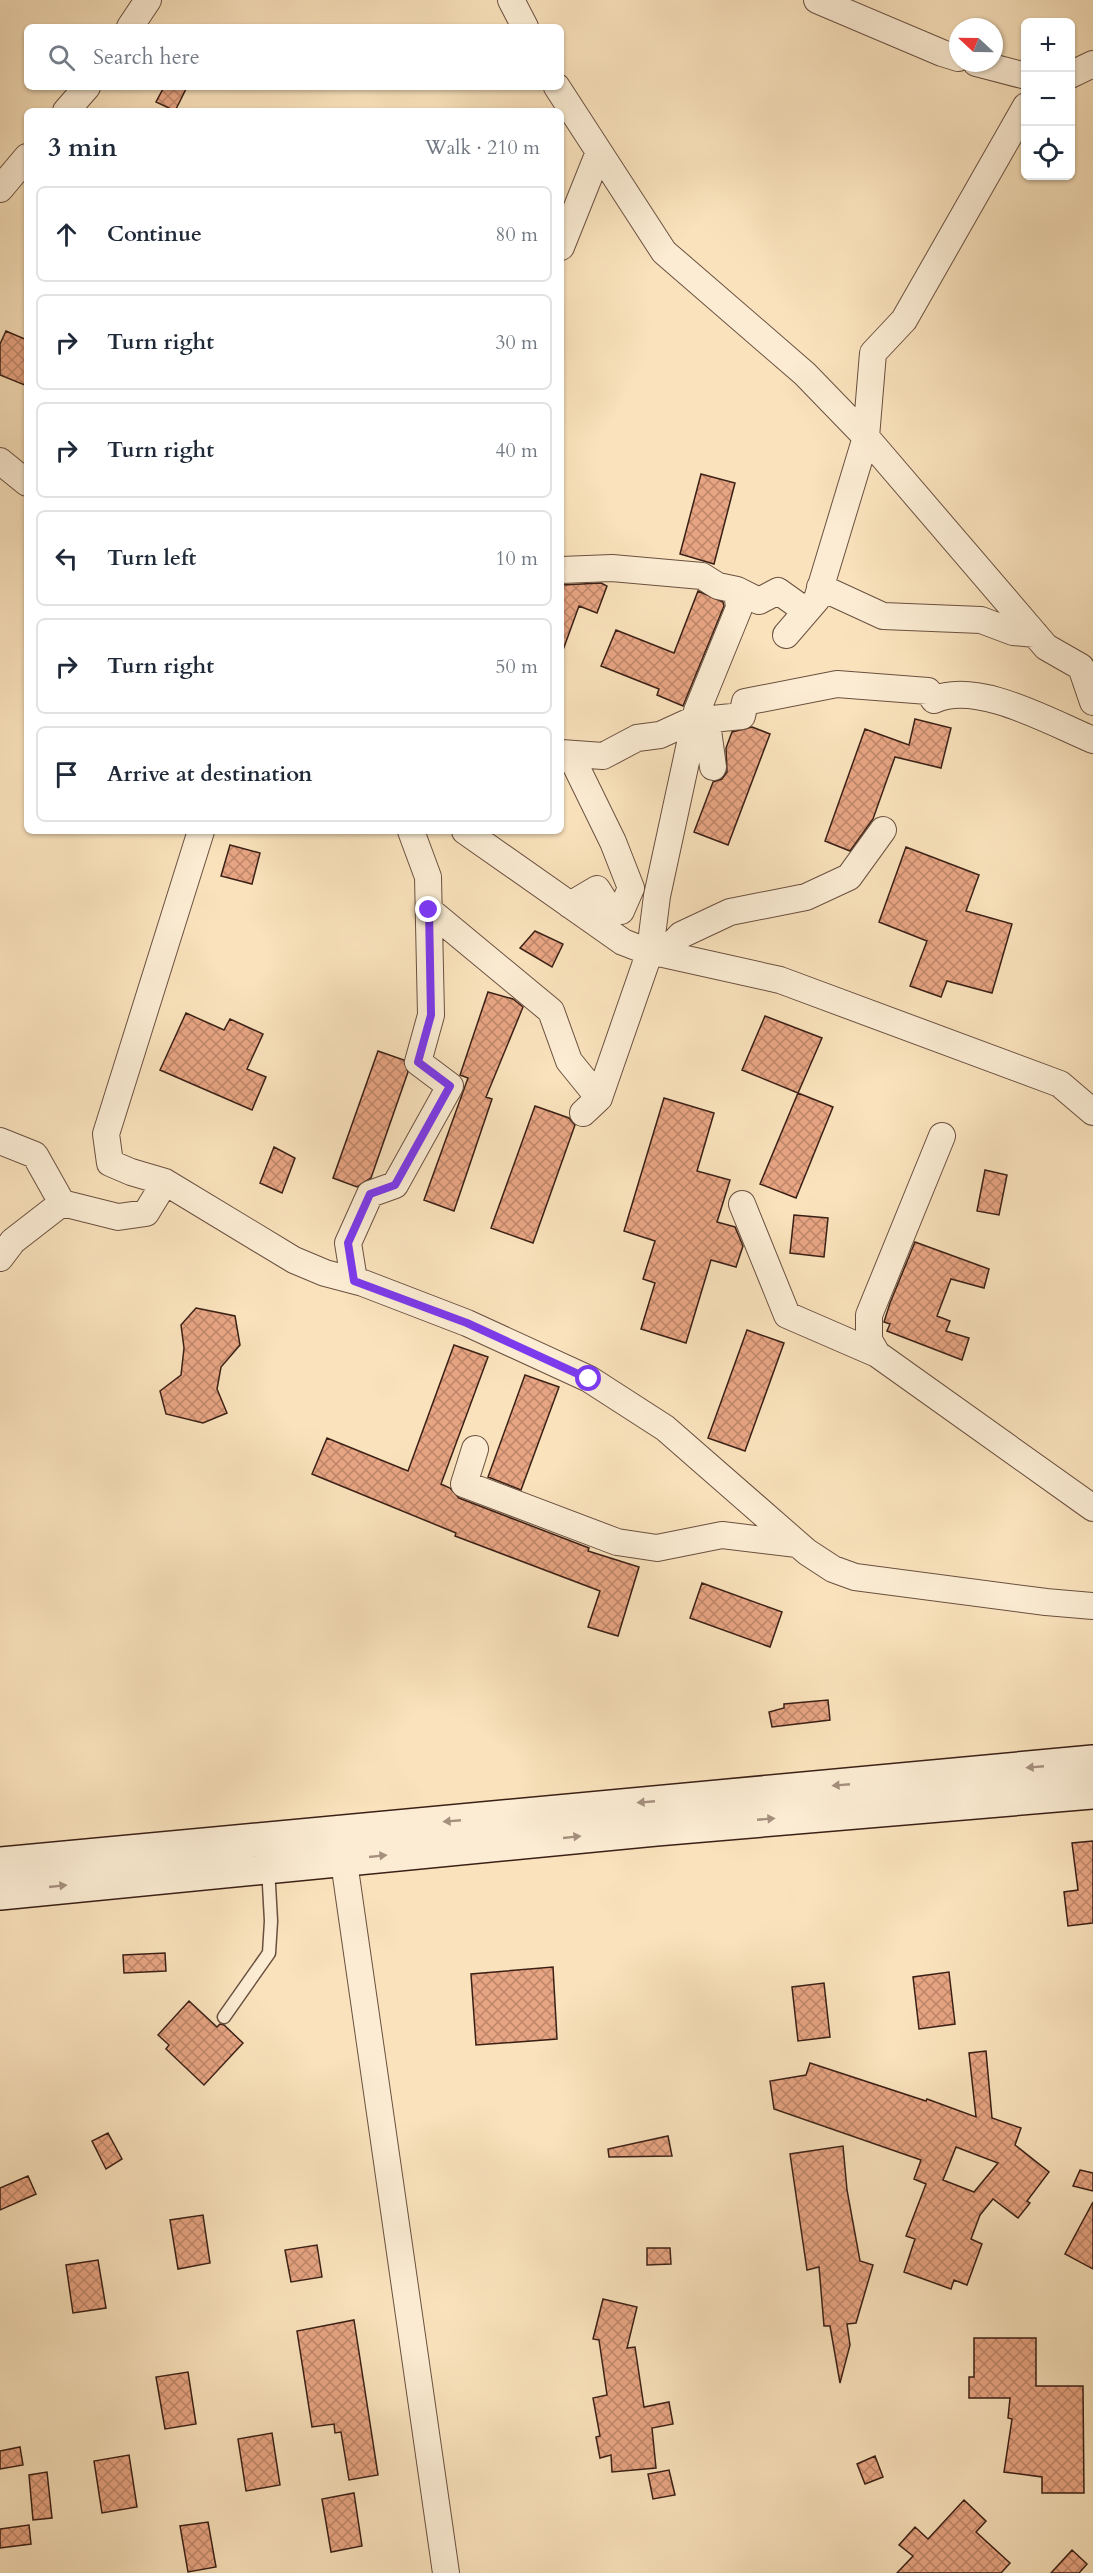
<!DOCTYPE html>
<meta charset="utf-8">
<style>
:root{--surface:#fff;--page:#f6f6f7;--text:#1f2937;--muted:#747a83;--line:#e0e1e3}
body{margin:0;font-family:Cardo,serif;background:var(--page);color:var(--text)}
.controls{position:absolute;right:18px;top:18px;display:grid;overflow:hidden;border-radius:9px;box-shadow:0 2px 4px #0004}
.controls button{width:54px;height:54px;display:grid;place-items:center;padding:0;border:0;border-bottom:2px solid var(--line);background:var(--surface);color:var(--text);font:30px sans-serif}
.compass{position:absolute;left:949px;top:18px;width:54px;height:54px;border-radius:50%;background:var(--surface);box-shadow:0 2px 4px #0004;rotate:292deg}
.stop{position:absolute;width:18px;height:18px;margin:-14px;border:4px solid #7c3aed;border-radius:50%;background:#fff}
.stop.end{background:#7c3aed;border-color:#fff;box-shadow:0 2px 6px #0008}
.list{margin:0;padding:0;list-style:none}
h2{display:flex;justify-content:space-between;align-items:center;height:78px;margin:0;padding:0 24px;font-size:26px}
h2 small{font-size:20px;font-weight:400;color:var(--muted)}
.list li{display:grid;grid-template-columns:39px 1fr auto;gap:18px;align-items:center;box-sizing:border-box;height:96px;margin:0 12px 12px;padding:0 12px;border:2px solid var(--line);border-radius:9px}
.list b{display:block;font-size:22px;white-space:nowrap}
.list em{font-size:20px;font-style:normal;color:var(--muted)}
.icon{flex:none;width:33px;height:33px;fill:none;stroke:currentColor;stroke-width:2;stroke-linecap:round;stroke-linejoin:round}
.map{position:relative;flex:none;width:1093px;height:2573px;overflow:hidden}
.search{position:absolute;background:var(--surface);box-shadow:0 2px 4px #0004;left:24px;top:24px;width:540px;height:66px;display:flex;align-items:center;gap:15px;box-sizing:border-box;padding:0 21px;border-radius:9px;color:var(--muted);font-size:22px}
.panel{position:absolute;background:var(--surface);box-shadow:0 2px 4px #0004;left:24px;top:108px;width:540px;height:726px;border-radius:9px}
.map>svg:first-child{display:block}
</style>
<div class="map">
<svg width="1093" height="2573" viewBox="0 0 1093 2573">
<defs>
<pattern id="building-cross-hatch" width="8" height="8" patternUnits="userSpaceOnUse" patternTransform="scale(1.5)"><rect width="8" height="8" fill="#e8a583"/><path d="M0 0l8 8M0 8l8-8" fill="none" stroke="#bd866a"/></pattern>
</defs>
<rect width="100%" height="100%" fill="#f9e2bc"/>
<filter id="stains"><feTurbulence type="fractalNoise" baseFrequency=".00333" numOctaves="4"/><feColorMatrix values="0 0 0 0 .2 0 0 0 0 .09 0 0 0 0 .02 0 0 0 .5 -.17"/></filter>
<radialGradient id="worn" r=".72"><stop offset=".6" stop-color="#630" stop-opacity="0"/><stop offset="1" stop-color="#630" stop-opacity=".3"/></radialGradient>
<path fill="url(#building-cross-hatch)" stroke="#3b2016" stroke-width="1.5" fill-rule="evenodd" d="M164,87h23l-12,24 -19,-9z
M6,331l21,9v46l-27,-11v-31z
M701,474l34,9 -21,81 -34,-10z
M601,583l6,3 -10,27 -18,-7 -16,44h-2l1,-65z
M698,591l25,11 1,4 -41,100 -26,-11 2,-6 -58,-23 15,-36 58,23z
M915,719l36,9 -10,40 -46,-11 -22,62 -23,32 -25,-10 40,-112 44,16z
M752,727l18,7 -42,111 -34,-13 19,-50 9,-3 5,-7 -1,-24 6,-16z
M230,845l30,8 -8,31 -31,-8z
M906,847l73,28 -13,36 46,13 -20,69 -45,-12 -6,16 -31,-11 17,-45 -48,-19z
M535,931l28,13 -11,23 -32,-19z
M488,992l25,7 10,8 -37,90 6,2 -38,112 -30,-11 44,-122 -8,-3z
M186,1013l38,17 6,-11 33,15 -16,35 19,8 -14,33 -92,-40z
M765,1016l57,22 -24,55 -56,-23z
M378,1051l26,9 4,12 -37,106 -14,9 -24,-9z
M798,1093l35,14 -37,91 -36,-14z
M664,1098l50,15 -17,58 33,9 -13,42 18,5 8,19 -7,21 -25,-7 -25,83 -45,-14 14,-46 -12,-4 12,-38 -31,-10z
M535,1106l34,12 6,7 -42,118 -42,-15z
M274,1147l21,11 -13,35 -22,-10z
M985,1170l22,5 -8,40 -22,-4z
M794,1215l34,3 -4,39 -34,-4z
M915,1242l74,27 -5,19 -33,-9 -14,37 13,5 -4,10 23,7 -7,22 -75,-29 3,-7 -6,-2 6,-19z
M196,1308l39,8 5,29 -19,22 -4,22 10,24 -24,10 -37,-9 -6,-23 21,-16 3,-27 -3,-23z
M747,1330l37,13 -39,108 -37,-13z
M454,1345l34,12 -47,127 9,4 9,10 130,50 -1,3 51,16 -21,69 -30,-9 12,-36 -145,-55 1,-3 -144,-59 15,-36 81,33z
M525,1375l34,12 -38,103 -33,-13z
M702,1583l80,29 -12,35 -80,-29z
M828,1700l2,20 -58,7 -3,-15 15,-4v-4z
M1093,1841v82l-25,3 -4,-34 14,-2 -6,-47z
M165,1953l1,18 -42,2 -1,-18z
M553,1967l4,72 -81,6 -5,-71z
M949,1972l6,52 -36,5 -6,-52z
M824,1983l6,54 -32,4 -6,-54z
M189,2001l28,26 3,-3 4,1 19,18 -39,42 -38,-36 3,-4 -11,-10z
M986,2051l6,67 29,10 -6,17 34,27 -22,29 3,2 -12,15 -25,-19 -13,16 -9,24 11,5 -15,41 -13,-5 -3,9 -47,-17 11,-33 -9,-3 20,-52 -12,-5 7,-19 -147,-51 -4,-28 36,-6 4,-12 116,38 1,-2 49,18 -7,-64zM956,2147l42,16 -24,29 -31,-12z
M108,2133l14,26 -16,10 -14,-28z
M668,2136l4,20 -63,1 -1,-8z
M843,2146l4,44 13,71 13,4 -17,58 -9,1 3,21 -10,38 -10,-57h-6l-5,-59 -12,3 -17,-116z
M1080,2170l13,3v18l-20,-5z
M28,2176l8,18 -36,16v-22z
M1093,2202v67l-28,-15z
M203,2215l7,48 -32,6 -8,-49z
M317,2245l5,32 -31,5 -6,-32z
M647,2248h23l1,16 -24,1z
M98,2260l8,48 -33,5 -7,-48z
M603,2299l34,8 -10,41 8,-1 9,60 25,-5 4,22 -21,4 4,40 -44,4 -1,-17 -11,3 -4,-21 4,-1 -7,-38 14,-3 -8,-55 -6,-1z
M354,2320l24,155 -29,5 -8,-48 -6,1 -1,-9 -22,3 -15,-96z
M974,2338h62v48h47l1,107h-42v-16l-38,-5 8,-53 -4,-1 2,-20h-41v-21h5z
M188,2372l8,52 -31,5 -9,-52z
M272,2433l8,52 -34,6 -8,-52z
M20,2447l3,18 -23,4v-18z
M129,2455l8,52 -35,6 -8,-52z
M875,2456l8,21 -18,7 -8,-20z
M669,2470l6,25 -22,4 -5,-25z
M47,2472l5,46 -19,2 -4,-45z
M354,2493l8,53 -31,6 -9,-53z
M964,2500l22,21 -10,11 34,31 -9,10h-104l16,-17 -14,-11 16,-18 13,12z
M208,2522l8,45 -28,5 -8,-46z
M29,2525l2,19 -31,4v-19z
M1072,2550l15,14 -8,9h-28z"/>
<g fill="none" stroke-linecap="round" stroke-linejoin="round">
<g stroke="#6a5040" stroke-width="15">
<path id="lane" d="M224,2017l45,-64 2,-32 -3,-54"/>
</g>
<g stroke="#6a5040" stroke-width="28">
<path id="street" d="M511,0l14,27
M817,0l125,53 16,5
M130,27l18,-27
M976,63l50,13
M1070,75l23,-11
M557,87l107,165 141,122 61,63 180,210 35,20 12,35
M66,111l21,-24
M0,189l27,-32
M561,247l38,-95
M0,461l27,22
M561,570l51,-2 90,8 16,10 19,4 22,11 19,-10 28,20
M820,587l63,29 98,4 32,12 22,2
M786,635l31,-36 49,-162 7,-84 31,-33 122,-214
M712,719l-15,-8 42,-103 -2,-18
M561,753l42,3 34,-18 23,-3 35,-16
M713,767l-5,-37 4,-11 30,-3 3,-14 92,-18 91,7 6,9c43,-20 118,23 159,40
M201,831l-95,303 4,29 21,9 34,10 129,78 31,13 38,10 104,40 122,56 76,49 142,124 26,17 22,8 191,25 47,4
M465,831l158,111 18,7 139,31 280,104 33,28
M570,905l27,-16 12,19 12,3 10,-23 -18,-46 -43,-88
M429,910l122,101 18,50 30,37 -16,15
M663,954l18,-19 49,-23 76,-15 43,-20 34,-47
M599,1098l51,-147 7,-55 40,-185
M942,1136l-73,179v25l8,14 216,154
M0,1141l35,14 27,48
M742,1204l45,111 90,39
M0,1258l13,-17 49,-38 56,14 28,-4 19,-31
M354,1280l-6,-37 22,-49 25,-9 55,-99 -32,-24 13,-47 -3,-138 -17,-46
M475,1449l-11,35 153,58 40,6 65,-13 75,9
M341,1841l105,732"/>
</g>
<g stroke="#3b2016" stroke-width="36">
<path id="secondary" d="M0,1864l1093,-102
M0,1893l656,-64 437,-37"/>
</g>
<use href="#lane" stroke="#fbecd3" stroke-width="12"/>
<use href="#street" stroke="#fbecd3" stroke-width="26"/>
<use href="#secondary" stroke="#fbecd3" stroke-width="33"/>
</g>
<defs><path id="oneway-solid" d="M-6-.8H1V-3.2L6.5 0L1 3.2V.8H-6Z" transform="scale(1.5)"/></defs>
<g fill="#a5907e">
<use href="#oneway-solid" transform="translate(1035 1767) rotate(175)"/>
<use href="#oneway-solid" transform="translate(841 1785) rotate(175)"/>
<use href="#oneway-solid" transform="translate(646 1802) rotate(175)"/>
<use href="#oneway-solid" transform="translate(766 1819) rotate(-5)"/>
<use href="#oneway-solid" transform="translate(452 1821) rotate(175)"/>
<use href="#oneway-solid" transform="translate(572 1837) rotate(-6)"/>
<use href="#oneway-solid" transform="translate(378 1856) rotate(-6)"/>
<use href="#oneway-solid" transform="translate(58 1886) rotate(-6)"/>
</g>
<g fill="none" stroke-linecap="round" stroke-linejoin="round">
<path stroke="#7c3aed" stroke-width="8" d="M429,910l2,105 -13,47 32,24 -55,99 -25,9 -22,49 6,38 113,42 122,56"/>
</g>
<rect width="100%" height="100%" filter="url(#stains)"/>
<rect width="100%" height="100%" fill="url(#worn)"/>
</svg>
<div class="controls">
<button>+</button>
<button>−</button>
<button><svg class="icon" aria-label="locate" viewBox="0 0 24 24"><circle cx="12" cy="12" r="6"/><path d="M12 2v4M12 18v4M2 12h4M18 12h4"/></svg></button>
</div>
<svg class="compass" viewBox="-18 -18 36 36"><path d="M0-13l5 13h-10z" fill="#e53935"/><path d="M0 13l5-13h-10z" fill="#747a83"/></svg>
<div class="stop" style="left:589px;top:1379px"></div>
<div class="stop end" style="left:429px;top:910px"></div>
<div class="search"><svg class="icon" aria-label="search" viewBox="0 0 24 24"><circle cx="10" cy="10" r="6"/><path d="M15 15l6 6"/></svg>Search here</div>
<section class="panel">
<h2>3 min<small>Walk · 210 m</small></h2>
<ul class="list">
<li><svg class="icon" aria-label="ahead" viewBox="0 0 24 24"><path d="M12 20V5M6 11l6-6 6 6"/></svg><div><b>Continue</b></div><em>80 m</em></li>
<li><svg class="icon" aria-label="right" viewBox="0 0 24 24"><path d="M7 20v-9h11M14 6l5 5-5 5"/></svg><div><b>Turn right</b></div><em>30 m</em></li>
<li><svg class="icon" aria-label="right" viewBox="0 0 24 24"><path d="M7 20v-9h11M14 6l5 5-5 5"/></svg><div><b>Turn right</b></div><em>40 m</em></li>
<li><svg class="icon" aria-label="left" viewBox="0 0 24 24"><path d="M17 20v-9H6M10 6l-5 5 5 5"/></svg><div><b>Turn left</b></div><em>10 m</em></li>
<li><svg class="icon" aria-label="right" viewBox="0 0 24 24"><path d="M7 20v-9h11M14 6l5 5-5 5"/></svg><div><b>Turn right</b></div><em>50 m</em></li>
<li><svg class="icon" aria-label="arrive" viewBox="0 0 24 24"><path d="M6 21V4h12l-3 4 3 4H6"/></svg><div><b>Arrive at destination</b></div></li>
</ul>
</section>
</div>
